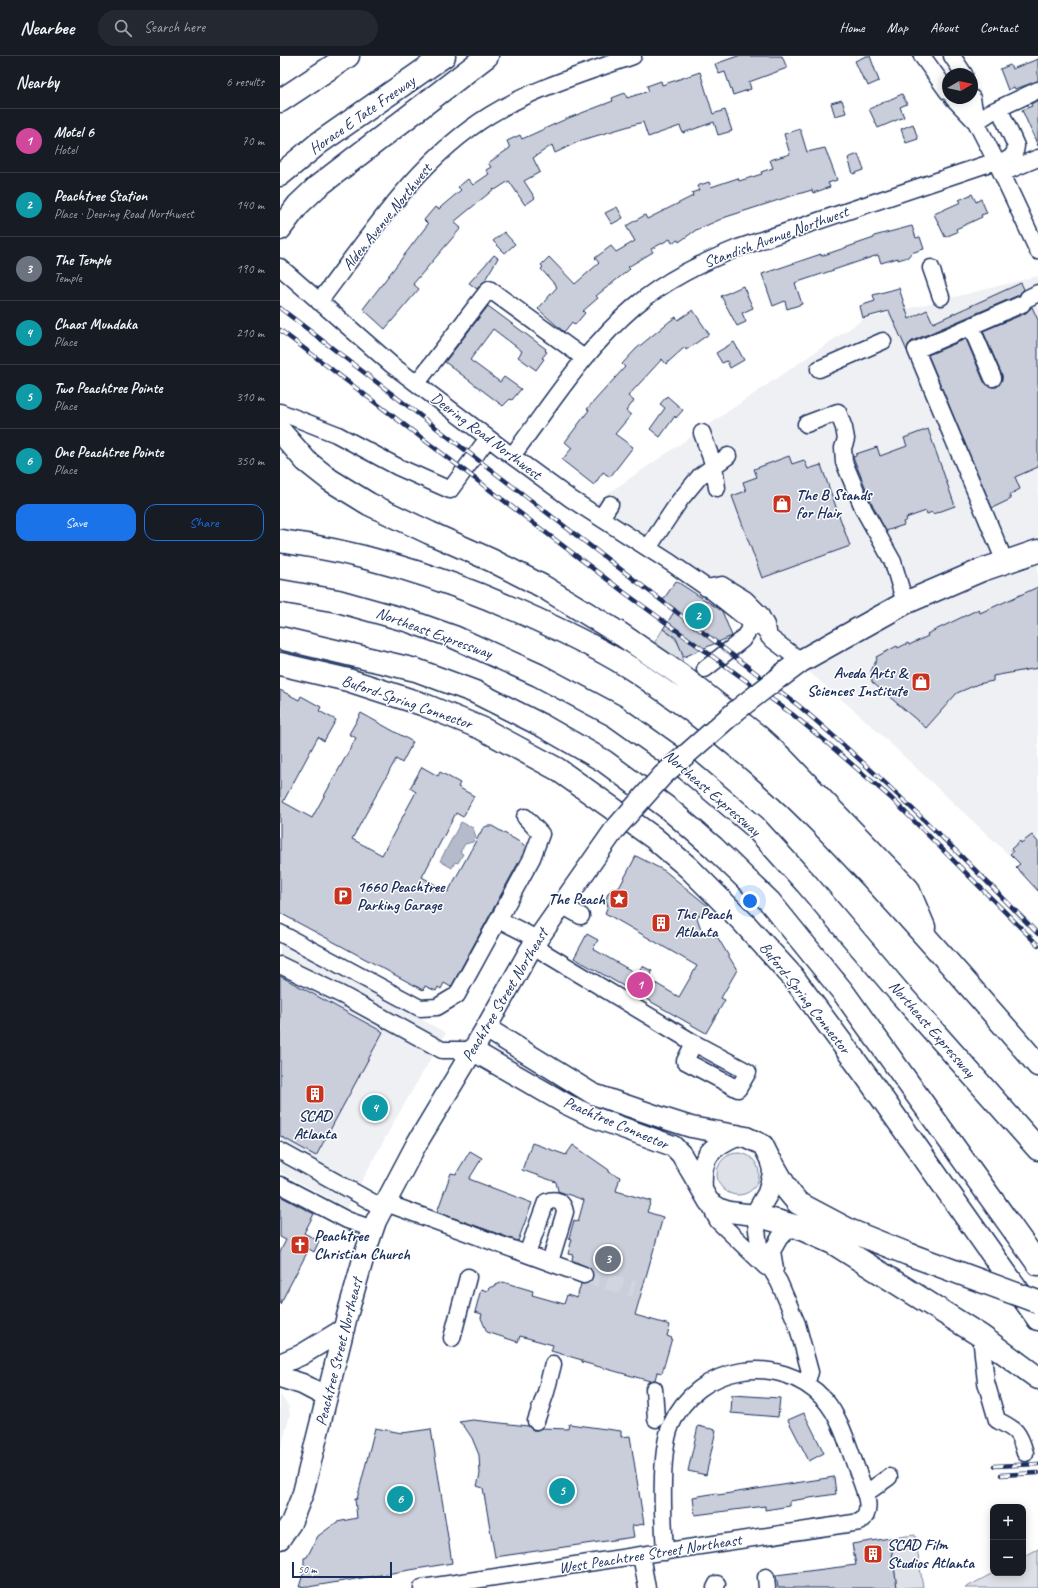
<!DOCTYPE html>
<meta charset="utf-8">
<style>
:root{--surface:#171b24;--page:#242831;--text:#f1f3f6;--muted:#9ea1a6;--line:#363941;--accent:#1a73e8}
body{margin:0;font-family:Caveat,sans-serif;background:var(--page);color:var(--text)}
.controls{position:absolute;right:12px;bottom:12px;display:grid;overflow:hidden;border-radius:8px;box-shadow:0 2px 10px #0003}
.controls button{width:36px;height:36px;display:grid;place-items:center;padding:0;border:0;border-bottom:1px solid var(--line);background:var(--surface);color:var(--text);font:20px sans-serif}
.compass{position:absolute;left:662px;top:12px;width:36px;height:36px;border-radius:50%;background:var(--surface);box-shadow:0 2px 10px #0003;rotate:81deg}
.scale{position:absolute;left:12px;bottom:10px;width:100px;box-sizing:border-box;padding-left:4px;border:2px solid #1b2f5e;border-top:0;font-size:11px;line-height:14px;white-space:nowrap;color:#1b2f5e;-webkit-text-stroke:3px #fff;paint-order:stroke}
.you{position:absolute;left:470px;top:845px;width:14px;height:14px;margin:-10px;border:3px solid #fff;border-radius:50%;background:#1a73e8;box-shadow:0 0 0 6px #1a73e833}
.badge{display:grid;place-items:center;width:26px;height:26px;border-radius:50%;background:var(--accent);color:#fff;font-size:13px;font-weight:700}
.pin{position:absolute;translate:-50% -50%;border:2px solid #fff;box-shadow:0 1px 4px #0006}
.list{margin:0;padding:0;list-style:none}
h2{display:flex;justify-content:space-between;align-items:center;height:52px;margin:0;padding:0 16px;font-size:17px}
h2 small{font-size:13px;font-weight:400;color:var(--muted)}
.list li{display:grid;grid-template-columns:26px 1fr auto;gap:12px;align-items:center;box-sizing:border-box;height:64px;padding:0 16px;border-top:1px solid var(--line)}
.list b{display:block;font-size:15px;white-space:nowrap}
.list p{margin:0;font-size:13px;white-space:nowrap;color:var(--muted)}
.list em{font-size:13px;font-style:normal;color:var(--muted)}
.actions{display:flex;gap:8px;padding:12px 16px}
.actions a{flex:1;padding:9px 0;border:1px solid var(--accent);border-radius:12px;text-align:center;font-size:14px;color:var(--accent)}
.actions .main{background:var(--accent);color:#fff}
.icon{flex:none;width:22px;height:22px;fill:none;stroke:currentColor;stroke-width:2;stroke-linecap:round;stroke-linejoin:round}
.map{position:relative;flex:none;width:758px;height:1532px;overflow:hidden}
header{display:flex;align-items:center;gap:24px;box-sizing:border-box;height:56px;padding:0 20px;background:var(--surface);border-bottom:1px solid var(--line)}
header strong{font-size:19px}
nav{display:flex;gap:22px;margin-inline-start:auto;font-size:14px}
.search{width:280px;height:36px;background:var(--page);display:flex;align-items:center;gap:10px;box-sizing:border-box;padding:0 14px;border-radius:22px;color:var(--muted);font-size:15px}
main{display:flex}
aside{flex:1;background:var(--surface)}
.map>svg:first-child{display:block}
</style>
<header>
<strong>Nearbee</strong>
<div class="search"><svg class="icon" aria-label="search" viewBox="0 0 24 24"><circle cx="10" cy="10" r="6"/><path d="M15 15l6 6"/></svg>Search here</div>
<nav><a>Home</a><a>Map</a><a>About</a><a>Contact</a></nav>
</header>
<main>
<aside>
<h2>Nearby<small>6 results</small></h2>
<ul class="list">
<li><span class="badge" style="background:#d1479c">1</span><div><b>Motel 6</b><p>Hotel</p></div><em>70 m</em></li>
<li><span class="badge" style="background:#0f9aa8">2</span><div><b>Peachtree Station</b><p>Place · Deering Road Northwest</p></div><em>140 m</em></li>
<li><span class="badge" style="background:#6b7280">3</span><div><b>The Temple</b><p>Temple</p></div><em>190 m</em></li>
<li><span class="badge" style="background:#0f9aa8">4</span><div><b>Chaos Mundaka</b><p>Place</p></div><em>210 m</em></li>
<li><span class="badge" style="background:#0f9aa8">5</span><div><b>Two Peachtree Pointe</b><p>Place</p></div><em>310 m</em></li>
<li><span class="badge" style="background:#0f9aa8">6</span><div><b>One Peachtree Pointe</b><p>Place</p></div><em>350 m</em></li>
</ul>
<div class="actions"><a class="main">Save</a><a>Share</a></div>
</aside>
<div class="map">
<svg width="758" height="1532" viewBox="0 0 758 1532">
<rect width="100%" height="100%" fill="#fff"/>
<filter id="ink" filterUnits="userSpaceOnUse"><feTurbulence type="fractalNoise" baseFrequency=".025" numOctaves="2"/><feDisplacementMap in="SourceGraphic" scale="8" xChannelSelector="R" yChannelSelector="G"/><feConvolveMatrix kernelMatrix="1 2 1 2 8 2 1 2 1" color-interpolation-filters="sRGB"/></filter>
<g filter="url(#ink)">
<path fill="#eff0f4" d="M758,220v573l-28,7 -148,-139 -109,-93 -90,-76 -69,-45 268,-183z
M0,886l166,91 -51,87 -48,88 -67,-36z
M0,1339l8,10 2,9 -10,38z"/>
<path fill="#dee1e7" stroke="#7c88a2" d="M383,573c15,11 23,20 18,39l-30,-20z
M437 1118a21 21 0 1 1 42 0a21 21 0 1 1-42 0Z
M635,1479l8,52 -26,1 -7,-50z
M758,1493v39h-73l28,-15h30v-16z"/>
<path fill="#b5bbca" stroke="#77839f" d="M181,766l12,6 3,9 -3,5 -8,2 -5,8 3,2 -5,9 -3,-1 -3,6 -12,-7z"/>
<path fill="#caceda" stroke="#1b2f5e" d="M458,0h44l5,12 -38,14 2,7 -18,6 -8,-23 -6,2 -4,-10z
M586,0h4l9,25 -11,5 -2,-5h-2l-9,-20z
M758,3v22l-23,8 -1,-2 -6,3 -8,-21 10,-4 2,4z
M420,16l13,42 12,-4 7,21 -14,4 -4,-13 -31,11 -3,-7 -32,11 -5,-15 -61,18 -27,13 -3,-8 -19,13 7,14 -16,9 11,17 -10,7 -16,-24 -14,9 -1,-1 -40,33 7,6 -48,56 6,5 -34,40 -22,-20 65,-85 -4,-4 11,-13 4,2 3,-3 19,-16 -3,-3 10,-8 5,6 16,-11 -3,-4 5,-3 -3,-4 22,-15 -3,-7 13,-6 2,4 44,-20 47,-18 -1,-3 13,-5 2,5 22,-7 -2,-5 14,-5 1,4z
M622,38l5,10 -7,3 4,10 -26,11 -9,-19z
M562,44l4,13 -11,3 -4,-13z
M758,44v46l-16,-36 10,-4 -1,-2z
M633,68l5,15 -12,4 -5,-14z
M520,73l7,23 18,-4 12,32 -9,3 2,4 -17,6 -1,-3 -24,7 -62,20 -30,13 -17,12 -1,-2 -6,3 -2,-4 -19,10 2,3 -25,15 2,2 -34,27 2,2 -15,13 2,2 -10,12 -3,-3 -8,10 -26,-23 19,-22 -16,-18 2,-2 -2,-2 8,-8 26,27 24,-21 -4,-5 16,-12 5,6 19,-11 -9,-15 19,-11 2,4 46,-23 -1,-3 7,-3 -2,-4 12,-4 2,5 27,-9 1,3 23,-7 -1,-2 12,-4 -3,-8 20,-6 -6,-20z
M578,98l6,16 -11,4 -5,-16z
M692,138l4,8 5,-3 6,14 -6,2 1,2 -26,12 1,3 -12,5 -11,-23 27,-12 -2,-2z
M337,151l6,11 -11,6 -7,-11z
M632,170l4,12 4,-1 4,12 -13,4 -3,4 -10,3v-2l-17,5 -3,-8 -83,28 7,21 -15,5 -2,-8 -12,5 -11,-32 59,-20v2l53,-18v-2z
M224,176l11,12 -10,9 -12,-12z
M214,199l4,3 -12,20 2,2 -6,3 -5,6 -8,-6z
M741,227l3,6 -5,6 -107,46 -4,4 -1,6 -18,-40 -26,7 -3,-12 15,-5 -2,-6 26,-7 10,31 18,-9 6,13z
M463,230l10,22 -11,5 4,9 -9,4 -16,-30z
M208,250l58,43 -1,2 2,1 -5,6 2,1 -8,11 -18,-13 4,-6 -29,-22 -23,31 30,22 4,-5 17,12 -9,11 -2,-1 -7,7 -58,-44z
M752,251l6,13v147l-23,10 5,12 -11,6 2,4 -19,9 -64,-153 38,-16 18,43 8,5h5l5,-8v-4l-19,-44 43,-18z
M413,254l16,24 -23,16 -1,-3 -19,17 -4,-5 -34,37 6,5 -8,10 5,4 -16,19 18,13 -23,30 -7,-5 -9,13 -32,-25 10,-12 -7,-6 24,-32 -2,-1 38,-42 -3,-3 14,-15 34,-28 6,-4 2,3z
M454,286l10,18 -14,8 -3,-7 -5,2 -6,-10z
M387,340l16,14 -7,8 -1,-2 -15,21 -10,-8 15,-21 -5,-4z
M648,373l27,77 -22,8 -1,-2 -5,2 -1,-3 -20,7 1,2 -4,2 1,3 -18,6 -13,-25 -20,-49 3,-1v-2l21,-7 3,9 27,-10 -3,-8z
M509,400l3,8 12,-4 4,9 13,-4 29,81 -88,32 -30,-82 14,-5 -3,-9 14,-5 -3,-8z
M396,525l46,30 10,25 -48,21 -8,-19 -13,-9 13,-20 -13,-9z
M758,531v81l-45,8v5l-15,3 -21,9 -31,35 -54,-46 -1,-11 6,-12 -1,-2 21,-11 1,2 10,-5 1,2 19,-9 -1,-2 52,-25 1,4z
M0,634l19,10 2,-4 20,11 -2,4 17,9 -12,21 -6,-4 -35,65 29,16 44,-80 -7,-4 12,-21 52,29 -11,21 -6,-4 -44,80 30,16 34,-63 -6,-4 12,-21 16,9 2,-4 20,11 -2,4 16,9 -11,21 -7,-4 -34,64 26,15 35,-64 4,-2h5l31,18 2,3 -2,7 -72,133 -7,-4 -3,6 -3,-2 -2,4 -11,-5 -2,4 -143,-77z
M752,779l6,7v49l-22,-24 4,-3 -10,-10 3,-2 -2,-3 9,-8 1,2z
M356,800l29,15 43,35 -11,12 4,11 17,9 19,32 -16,28 4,2 -19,33 -132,-75 13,-24 11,6 -5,9 44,25 5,-8 10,5 -2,9 29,17 18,-31 -92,-53 3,-7 -2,-6 2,-7 5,-5h6z
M0,920l103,56 -67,124 -36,-20z
M252,1087l34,12 7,-10 36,25v2l11,5 -4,14 35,10 -4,11 16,5 -28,98 35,10 -3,11 5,2 -10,35 -5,-1 -2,8 -5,1 -68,-19v-2l-31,-9 2,-6 -33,-9 -2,6 -31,-10 -6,-14 1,-4 -7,-2 6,-23 6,2 2,-3 14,-6 30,9 -1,4 32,9 3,-9 10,3 4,-14 9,-2 3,-4 -2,-9 -19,-9 1,-5 -5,-1 4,-15 -3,-1 5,-18 4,2 6,-22 -26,-9 -2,-9 -34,-12z
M190,1095l12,7 -13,21 63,24 -14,38 -81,-29 14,-39 5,1z
M0,1140l34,18 -10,19 15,8 -5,11 -5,-3 -29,55v-52l6,-12 -6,-3z
M452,1339l48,3 -2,19 -47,-4z
M524,1357l20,40 -15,8 -21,-41z
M193,1364l55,6 5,4h4l5,-2 26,1 1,-5 52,7v6l9,-1 14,88 -12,2 2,11 -139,20 -12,-69 -6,-2 3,-12 -1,-19 -7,-17 -8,-12 -5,-4z
M418,1370l18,4 -10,45 -18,-4z
M95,1372l27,5 29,-4 21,134 -144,24v-1l-9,1 5,-16v-13l3,-1 11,-21 19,-14 20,-4 -2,-19h2z
M554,1421l2,17 -46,7v5l-25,4v-4l-70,9 -2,-18 24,-4 1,2z
M610,1482l7,50h-119l-2,-13 80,-10 -4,-21z"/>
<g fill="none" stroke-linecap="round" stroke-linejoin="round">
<path stroke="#d1d5df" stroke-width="16" stroke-dasharray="16 8" stroke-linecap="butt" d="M304,1219l50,14"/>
<g stroke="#1b2f5e" stroke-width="19">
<path id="minor" d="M642,0l26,36
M672,0l12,18
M673,42l23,24 20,39 42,90
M692,42l4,24
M696,66l15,-10 47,-22
M718,108c9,-4 17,-6 18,-18l-17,-38
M722,117l36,-15
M0,211l112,98 120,91 59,43 100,64 42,29 40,32 15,7
M651,212l10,29
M748,242l10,-5
M39,246c51,-67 98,-142 171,-187 44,-27 95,-42 143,-59
M691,271l22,51
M539,313l64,-28
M137,327l72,-94 95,69
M0,356l56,22 62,33 52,23 38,-52
M526,368l32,-12 6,16 2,11 -3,9 1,14 20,48 29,52 12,41
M422,377l12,33 3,22
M232,400c39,-52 74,-108 123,-150 31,-26 66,-43 103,-58l258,-87
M321,462l9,-14
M368,492l32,-48 20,-24 28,-20
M725,506l-89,-212 106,-46
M426,532l16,-3 23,14 15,15 6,11 3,12 32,24
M425,613l37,-29 11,-16
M280,848l21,12
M218,863l39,20
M0,877l140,75 17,-1 20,-12 75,-137 9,-24 -16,-17
M253,890l161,97 54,29 -10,17 -53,-28 9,-18
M0,909l62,30 100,55h30
M0,1095l103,57
M0,1129l67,35 26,9
M427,1144l11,21 48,46
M106,1147l198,72
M475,1159l4,30 4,11 16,26 18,42 13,48 -4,12
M247,1198l19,-52c10,-4 17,-1 19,10l-15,50
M495,1213l-3,-18 8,-14 15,-11
M701,1280l5,46 11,38c19,10 22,11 28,33
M172,1282l16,-61
M374,1333l2,30
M256,1365l10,-29 7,-28
M585,1438l24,-17
M361,1499l6,33
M486,1521l1,11
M142,1532l438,-66c15,-11 4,-32 -1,-47 -10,-25 -17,-56 -35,-76 -45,-48 -127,-34 -153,26 -12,28 -8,95 -6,127
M435,1532l2,-4"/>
</g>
<g stroke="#1b2f5e" stroke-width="23">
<path id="major" d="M192,994l94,54 27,13 80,29 8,8 28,48 11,7 9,3 26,3 13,-22 5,-19 -1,-11 -9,-18 -17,-8 -55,-10 -25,-8 -73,-25 -107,-66
M422,1133c-2,-31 7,-42 35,-54
M0,1308l21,-9 43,-26
M0,1321l22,7 25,13
M0,1483l11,-16 12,-30 44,-177 17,-60 12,-35 41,-78 69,-115 44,-78 85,-121"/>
</g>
<g stroke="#1b2f5e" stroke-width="25">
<path id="highway" d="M0,45l68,-45
M0,119l39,-32 125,-87
M0,173l18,-24 19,-18 170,-131
M0,375l26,30 24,19 39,24 61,29 61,27 51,26 80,49 57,39 79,62 24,22 126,131 16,38
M0,485c90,12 176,41 258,79 33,15 66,31 97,51 47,31 93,67 135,104 42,37 79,78 117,119 51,56 101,113 151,171
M0,535l58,10 71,20 45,16 84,38 77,41 55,39 84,71 52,57 91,107 141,159
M0,582l136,32 59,22 68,34 61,35 65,48 44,38 57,55 73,90 195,272
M0,608l68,16 74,24 59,24 76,41 97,69 35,30 55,55 49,54 74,100 171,242
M501,620l20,-15 104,-58 77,-33 56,-19
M492,1107l16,28 10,12 53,28 57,23
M475,1159l40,11 38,17 148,93 57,42"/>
</g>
<use href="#minor" stroke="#fff" stroke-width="16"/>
<use href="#major" stroke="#fff" stroke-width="20"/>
<use href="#highway" stroke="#fff" stroke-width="22"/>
<g stroke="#1b2f5e" stroke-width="4.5">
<path id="rail" d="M0,252l519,398c84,72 162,148 239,228
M0,274l345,263 167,121 33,27 66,57 147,147
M714,1410l44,-2
M721,1419l37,-2"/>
</g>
<use href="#rail" stroke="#fff" stroke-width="3" stroke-dasharray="9" stroke-linecap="butt"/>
<g stroke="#1b2f5e" stroke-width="23" stroke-linecap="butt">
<path id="major-bridge" d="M335,773l48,-54 74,-65 44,-34"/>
</g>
<g stroke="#1b2f5e" stroke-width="25" stroke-linecap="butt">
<path id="highway-bridge" d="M628,1198l130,48"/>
</g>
<use href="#major-bridge" stroke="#fff" stroke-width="20"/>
<use href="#highway-bridge" stroke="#fff" stroke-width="22"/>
</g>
</g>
<defs>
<g id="shop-square" transform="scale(1)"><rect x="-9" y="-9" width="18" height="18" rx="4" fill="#c8321e" stroke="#fff"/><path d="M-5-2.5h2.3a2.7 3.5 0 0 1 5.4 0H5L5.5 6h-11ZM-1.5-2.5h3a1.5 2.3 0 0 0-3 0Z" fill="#fff"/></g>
<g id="parking-square" transform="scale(1)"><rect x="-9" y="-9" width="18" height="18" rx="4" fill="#c8321e" stroke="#fff"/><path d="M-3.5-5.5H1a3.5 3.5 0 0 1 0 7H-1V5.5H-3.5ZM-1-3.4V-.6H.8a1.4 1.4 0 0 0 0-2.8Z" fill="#fff"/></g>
<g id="sight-square" transform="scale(1)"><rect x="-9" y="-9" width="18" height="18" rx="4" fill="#c8321e" stroke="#fff"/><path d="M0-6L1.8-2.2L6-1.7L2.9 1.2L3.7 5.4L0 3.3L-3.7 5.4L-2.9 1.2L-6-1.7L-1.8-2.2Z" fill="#fff"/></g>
<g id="building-square" transform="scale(1)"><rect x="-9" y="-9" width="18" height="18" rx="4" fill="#c8321e" stroke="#fff"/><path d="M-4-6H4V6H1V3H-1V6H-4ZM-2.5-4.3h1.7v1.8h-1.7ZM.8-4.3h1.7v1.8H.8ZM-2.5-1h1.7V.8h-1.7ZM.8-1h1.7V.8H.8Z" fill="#fff"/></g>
<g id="church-square" transform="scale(1)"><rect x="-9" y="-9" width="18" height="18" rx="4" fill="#c8321e" stroke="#fff"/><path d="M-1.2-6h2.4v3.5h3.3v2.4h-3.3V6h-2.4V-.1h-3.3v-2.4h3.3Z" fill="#fff"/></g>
</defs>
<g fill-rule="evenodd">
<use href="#shop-square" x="502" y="448"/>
<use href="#shop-square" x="641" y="626"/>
<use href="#parking-square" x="63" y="840"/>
<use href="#sight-square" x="339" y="843"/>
<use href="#building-square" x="381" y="867"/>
<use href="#building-square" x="35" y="1038"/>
<use href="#church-square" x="20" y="1189"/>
<use href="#building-square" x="593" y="1498"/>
</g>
<g text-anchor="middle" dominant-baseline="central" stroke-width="3" stroke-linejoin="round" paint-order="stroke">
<g font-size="16" fill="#1b2f5e" stroke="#fff">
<text transform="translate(82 59) rotate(-35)">Horace E Tate Freeway</text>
<text transform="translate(107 161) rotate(-51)">Alden Avenue Northwest</text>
<text transform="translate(496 181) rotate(-20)">Standish Avenue Northwest</text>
<text transform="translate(206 380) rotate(37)">Deering Road Northwest</text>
<text transform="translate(154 577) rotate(20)">Northeast Expressway</text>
<text transform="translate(127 646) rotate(19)">Buford-Spring Connector</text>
<text transform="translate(432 737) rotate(41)">Northeast Expressway</text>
<text transform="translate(225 939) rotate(-59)">Peachtree Street Northeast</text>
<text transform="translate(525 942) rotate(52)">Buford-Spring Connector</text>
<text transform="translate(652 973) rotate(49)">Northeast Expressway</text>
<text transform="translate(336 1067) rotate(23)">Peachtree Connector</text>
<text transform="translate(59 1296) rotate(-76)">Peachtree Street Northeast</text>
<text transform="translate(370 1498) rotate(-9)">West Peachtree Street Northeast</text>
</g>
<g font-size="16" font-weight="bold" fill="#1b2f5e" stroke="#fff" text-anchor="start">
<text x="516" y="439">The B Stands<tspan x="516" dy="18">for Hair</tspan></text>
<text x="627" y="617" text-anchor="end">Aveda Arts &amp;<tspan x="627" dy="18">Sciences Institute</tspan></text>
<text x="77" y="831">1660 Peachtree<tspan x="77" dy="18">Parking Garage</tspan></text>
<text x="325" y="843" text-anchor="end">The Peach</text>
<text x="395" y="858">The Peach<tspan x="395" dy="18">Atlanta</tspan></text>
<text x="35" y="1060" text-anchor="middle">SCAD<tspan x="35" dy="18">Atlanta</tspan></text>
<text x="34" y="1180">Peachtree<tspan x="34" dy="18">Christian Church</tspan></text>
<text x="607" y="1489">SCAD Film<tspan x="607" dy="18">Studios Atlanta</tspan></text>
</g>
</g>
</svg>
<div class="controls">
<button>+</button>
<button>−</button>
</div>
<svg class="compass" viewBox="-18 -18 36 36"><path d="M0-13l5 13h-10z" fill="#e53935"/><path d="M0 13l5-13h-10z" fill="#9ea1a6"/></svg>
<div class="scale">50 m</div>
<div class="you"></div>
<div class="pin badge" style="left:360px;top:929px;background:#d1479c">1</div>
<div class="pin badge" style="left:418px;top:560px;background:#0f9aa8">2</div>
<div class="pin badge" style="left:328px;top:1203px;background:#6b7280">3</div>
<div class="pin badge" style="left:95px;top:1052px;background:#0f9aa8">4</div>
<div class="pin badge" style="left:282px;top:1435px;background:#0f9aa8">5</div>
<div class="pin badge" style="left:120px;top:1443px;background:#0f9aa8">6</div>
</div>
</main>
